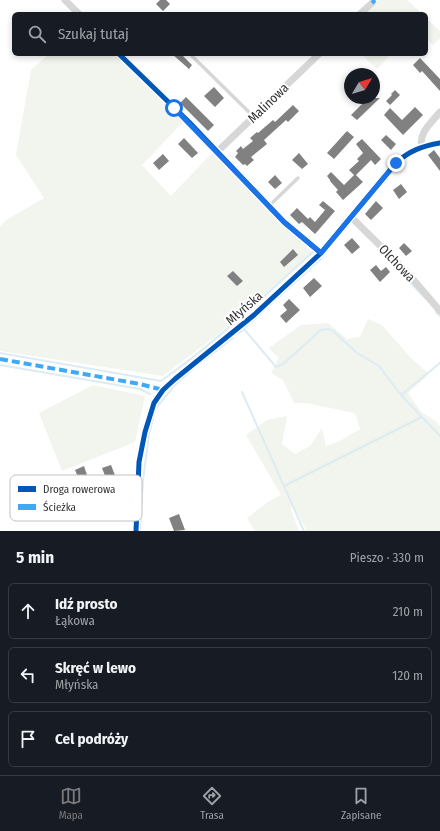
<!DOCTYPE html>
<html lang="pl">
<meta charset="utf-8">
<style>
:root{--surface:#171b24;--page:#242831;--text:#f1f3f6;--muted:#9ea1a6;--line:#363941;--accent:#7a7a7a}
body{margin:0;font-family:"Fira Sans Condensed",sans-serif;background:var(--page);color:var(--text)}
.compass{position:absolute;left:344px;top:68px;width:36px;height:36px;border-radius:50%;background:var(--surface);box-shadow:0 2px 6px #0003;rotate:52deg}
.stop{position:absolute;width:12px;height:12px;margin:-9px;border:3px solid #1a73e8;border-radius:50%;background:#fff}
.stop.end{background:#1a73e8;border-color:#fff;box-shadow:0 1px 4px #0008}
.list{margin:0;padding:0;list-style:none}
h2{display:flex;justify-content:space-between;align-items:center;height:52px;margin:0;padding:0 16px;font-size:17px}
h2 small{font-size:13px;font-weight:400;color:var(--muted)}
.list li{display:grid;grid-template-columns:26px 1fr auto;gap:12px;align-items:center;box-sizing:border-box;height:56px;margin:0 8px 8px;padding:0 8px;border:1px solid var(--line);border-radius:6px}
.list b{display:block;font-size:15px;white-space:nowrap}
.list p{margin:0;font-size:13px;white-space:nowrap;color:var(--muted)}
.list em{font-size:13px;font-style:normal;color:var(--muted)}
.icon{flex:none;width:22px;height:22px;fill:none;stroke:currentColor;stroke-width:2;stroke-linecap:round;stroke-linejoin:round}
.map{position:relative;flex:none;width:440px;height:531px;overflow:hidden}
.search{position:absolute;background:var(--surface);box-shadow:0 2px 6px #0003;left:12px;right:12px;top:12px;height:44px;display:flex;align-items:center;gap:10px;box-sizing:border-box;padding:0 14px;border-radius:6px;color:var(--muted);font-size:15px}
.sheet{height:244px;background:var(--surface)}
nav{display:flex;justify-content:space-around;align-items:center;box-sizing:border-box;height:56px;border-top:1px solid var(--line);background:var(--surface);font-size:11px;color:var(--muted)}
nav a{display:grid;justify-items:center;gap:2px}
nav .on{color:var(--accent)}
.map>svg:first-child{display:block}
</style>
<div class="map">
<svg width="440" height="531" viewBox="0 0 440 531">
<rect width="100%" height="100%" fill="#fff"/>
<path fill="#f1f5ed" d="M378,0h29l15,14h-58z
M426,18l14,13v7l-7,7 -7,-6z
M49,54h65l69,68 -41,43 29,31 41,-43 70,72 31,28 -97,83 -53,40 -163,-25v-125l8,-7 36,-21 -28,-43 15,-85z
M361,54h30l-14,15z
M368,319l14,6 29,33 18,16 -21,19 13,19 13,8 6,6v105h-133l-15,-28 -1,7 8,21h-44l-8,-13 21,-16 13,-7 -35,-60 21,-15 20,-4 -5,28 13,10 15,-8 12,-18 4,18 14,-5 20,-12 -5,-16 -49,-10h-12l-11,-23 -12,-7 8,-15 -10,-10 32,-23 27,-2 19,16 13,-2z
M93,385l52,11 -10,46 -73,29 -23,-58z"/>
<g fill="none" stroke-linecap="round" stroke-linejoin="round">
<path stroke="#ddebf3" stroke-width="2" d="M409,281l17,18
M436,312l4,4
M259,315l63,-57
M244,329l32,38 7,-3 38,-34 7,-1 5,2 24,22 22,13 22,29 39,41
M239,333l17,-15
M0,353l161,28c54,-38 103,-85 152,-129
M199,364l34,-26
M0,365l140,24 10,5
M242,392l62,139
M401,395l39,-32
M284,486l138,-69
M140,531l3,-51 6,-46 7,-26 19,-23 18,-16"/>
</g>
<path fill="#818181" d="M160,0h6l4,4 -7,7 -7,-7z
M172,54h9l11,11 -3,4z
M420,58l20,21v12l-18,-20 -2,2 -7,-8z
M214,87l10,11 -9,9 -11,-11z
M395,90l5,5 -10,10 -4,-4 6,-6 -1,-1z
M186,97l28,28 -6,6 -28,-28z
M368,98h12l-23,22 -6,-5z
M293,105l6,6 -11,11 -2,-2 -22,20 3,4 -16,13 3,3 -7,6 -2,-2 -2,1 -8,-8 3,-4 -2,-2 5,-5 2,3 10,-8 -3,-3 7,-6 1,1 15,-13 2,2z
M415,107l8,8 -20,20 -19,-20 6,-7 12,12z
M347,131l7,6 -20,22 -7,-6z
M386,135l10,9 -5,6 -10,-10z
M184,138l14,15 -6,5 -14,-14z
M362,139l19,20 -6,6 -4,-5 -15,15 7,7 -20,18 -7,-8 2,-2 -8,-9v-1l-3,-4 4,-4 13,13 10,-10 -5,-5 10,-9 -2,-2 6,-6 -7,-9z
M434,150l6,8v13l-12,-16z
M299,153l9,11 -6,5 -10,-9z
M163,154l6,7 -10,9 -6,-7z
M275,175l7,8 -7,6 -7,-7z
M401,184l6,8 -8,7 -6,-9z
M323,201l12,10 -20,23 -13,-12 -3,2 -9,-9 7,-7 11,11 2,-2 5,5 10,-12 -6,-5z
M376,201l7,7 -12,12 -6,-6z
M352,238l8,9 -8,7 -8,-9z
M404,243l8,8 -6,5 -7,-8z
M293,249l5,6 -14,12 -4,-5z
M376,265l5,6 5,-4 4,5 -10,10 -10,-12z
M233,271l10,10 -6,5 -10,-10z
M314,278l8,8 -12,11 -7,-9z
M289,299l11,11 -14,13 -6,-7 7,-6 -4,-5z
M111,465l5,13 -9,3 -5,-13z
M84,466l4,12 -8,4 -5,-12z
M179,514l6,16 -11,1 -5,-13z"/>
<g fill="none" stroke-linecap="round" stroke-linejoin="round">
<path stroke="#d7d7d7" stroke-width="3.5" d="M190,54l64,63
M269,206l29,-28"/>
<path stroke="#d7d7d7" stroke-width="7" d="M65,0l14,14
M360,14l12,-11
M119,54l70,68 95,100 37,31
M422,147c-4,-14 10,-25 18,-35
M217,152l102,-98
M351,217l55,54 34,40
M136,531l3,-69 6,-30 9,-29 9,-13 12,-11 79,-64 67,-62 75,-90c13,-12 26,-17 44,-20"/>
<path stroke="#3fa9f5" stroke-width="4" stroke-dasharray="8 4" stroke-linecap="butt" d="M372,3l3,-3
M0,359l140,25 23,6"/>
<g stroke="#fff" stroke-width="8">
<path id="cycleway" d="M119,54l70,68 95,100 37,31
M136,531l3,-69 6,-30 9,-29 9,-13 12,-11 79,-64 67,-62 75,-90c13,-12 26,-17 44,-20"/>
</g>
<use href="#cycleway" stroke="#0057b8" stroke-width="5"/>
</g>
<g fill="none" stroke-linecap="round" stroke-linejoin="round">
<path stroke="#1a73e8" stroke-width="5" d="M174,108l110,114 37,31 75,-90"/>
</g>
<g text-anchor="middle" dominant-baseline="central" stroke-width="4" stroke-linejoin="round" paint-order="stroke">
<g font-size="13" fill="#333" stroke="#fff">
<text transform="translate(268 103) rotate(-44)">Malinowa</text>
<text transform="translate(397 263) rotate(46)">Olchowa</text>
<text transform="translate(244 308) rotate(-41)">Młyńska</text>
</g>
</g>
<rect x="10" y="475" width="132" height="46" rx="6" fill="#fff" stroke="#c2c2c2" stroke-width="1"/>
<rect x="18" y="486" width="18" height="6" fill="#0057b8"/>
<rect x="18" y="504" width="18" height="6" fill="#3fa9f5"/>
<g font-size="11" fill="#333">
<text x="43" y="493">Droga rowerowa</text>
<text x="43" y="511">Ścieżka</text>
</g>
</svg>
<svg class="compass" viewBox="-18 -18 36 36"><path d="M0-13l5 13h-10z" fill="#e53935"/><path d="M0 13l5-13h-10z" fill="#9ea1a6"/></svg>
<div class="stop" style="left:174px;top:108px"></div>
<div class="stop end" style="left:396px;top:163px"></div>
<div class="search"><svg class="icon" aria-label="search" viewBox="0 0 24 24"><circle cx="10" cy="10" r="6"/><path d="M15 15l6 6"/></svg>Szukaj tutaj</div>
</div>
<section class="sheet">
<h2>5 min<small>Pieszo · 330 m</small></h2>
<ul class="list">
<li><svg class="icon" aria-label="ahead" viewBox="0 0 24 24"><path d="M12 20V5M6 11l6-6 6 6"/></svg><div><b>Idź prosto</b><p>Łąkowa</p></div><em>210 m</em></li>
<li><svg class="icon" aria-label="left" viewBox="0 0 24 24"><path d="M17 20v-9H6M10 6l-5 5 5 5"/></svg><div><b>Skręć w lewo</b><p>Młyńska</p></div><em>120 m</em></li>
<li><svg class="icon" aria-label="arrive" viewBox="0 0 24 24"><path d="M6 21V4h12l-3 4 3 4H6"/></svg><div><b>Cel podróży</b></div></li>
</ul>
</section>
<nav>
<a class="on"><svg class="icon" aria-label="map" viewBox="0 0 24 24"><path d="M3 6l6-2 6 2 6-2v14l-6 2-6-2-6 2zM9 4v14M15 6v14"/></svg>Mapa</a>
<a><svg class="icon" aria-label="directions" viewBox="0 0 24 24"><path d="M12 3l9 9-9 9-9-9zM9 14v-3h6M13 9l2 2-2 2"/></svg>Trasa</a>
<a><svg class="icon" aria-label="saved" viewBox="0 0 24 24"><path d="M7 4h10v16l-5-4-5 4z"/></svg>Zapisane</a>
</nav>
